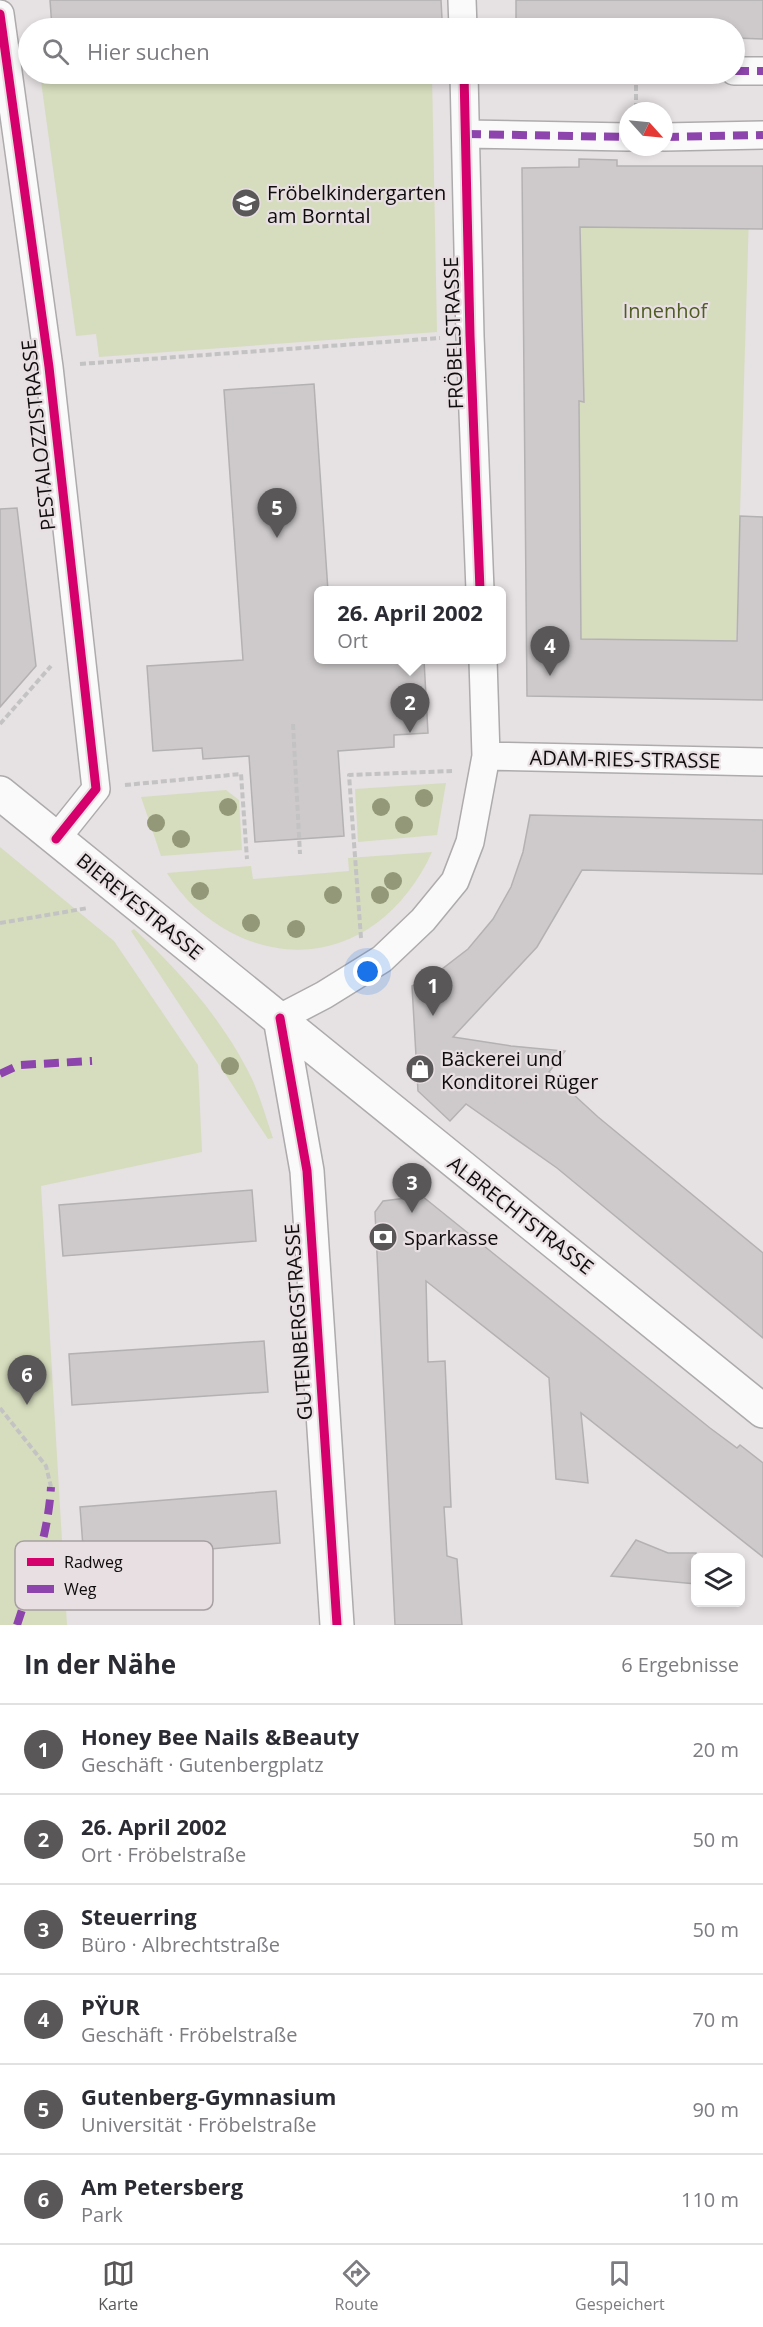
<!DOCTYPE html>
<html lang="de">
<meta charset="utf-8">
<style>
:root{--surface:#fff;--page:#f7f7f7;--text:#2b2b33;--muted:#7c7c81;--line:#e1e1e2;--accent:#5a5758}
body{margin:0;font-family:"Open Sans",sans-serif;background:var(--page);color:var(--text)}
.controls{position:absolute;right:18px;bottom:18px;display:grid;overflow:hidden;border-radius:9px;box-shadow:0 3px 9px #0003}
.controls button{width:54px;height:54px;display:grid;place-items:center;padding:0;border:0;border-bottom:2px solid var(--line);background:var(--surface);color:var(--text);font:30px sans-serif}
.compass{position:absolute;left:619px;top:102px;width:54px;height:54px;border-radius:50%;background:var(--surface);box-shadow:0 3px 9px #0003;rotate:117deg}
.you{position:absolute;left:368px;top:972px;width:21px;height:21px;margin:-15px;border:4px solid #fff;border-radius:50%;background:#1a73e8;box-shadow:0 0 0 9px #1a73e833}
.badge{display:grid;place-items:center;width:39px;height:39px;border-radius:50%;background:var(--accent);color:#fff;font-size:20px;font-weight:700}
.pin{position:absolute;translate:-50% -50px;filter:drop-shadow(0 2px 3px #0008)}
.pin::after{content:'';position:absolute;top:32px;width:21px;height:18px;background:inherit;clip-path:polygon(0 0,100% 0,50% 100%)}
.popup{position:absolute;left:314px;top:586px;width:192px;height:78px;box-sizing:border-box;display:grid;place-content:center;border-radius:9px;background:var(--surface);filter:drop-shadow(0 2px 4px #0005);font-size:20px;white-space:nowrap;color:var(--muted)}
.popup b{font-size:22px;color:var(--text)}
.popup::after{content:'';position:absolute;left:50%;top:100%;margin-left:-12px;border:12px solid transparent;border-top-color:var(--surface)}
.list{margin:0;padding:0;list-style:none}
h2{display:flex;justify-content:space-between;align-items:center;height:78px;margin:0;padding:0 24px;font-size:26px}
h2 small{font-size:20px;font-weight:400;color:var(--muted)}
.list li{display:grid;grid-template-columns:39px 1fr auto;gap:18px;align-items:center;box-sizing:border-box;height:90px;padding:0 24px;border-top:2px solid var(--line)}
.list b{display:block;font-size:22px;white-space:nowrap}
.list p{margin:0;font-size:20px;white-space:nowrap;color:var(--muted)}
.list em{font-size:20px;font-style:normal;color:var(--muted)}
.icon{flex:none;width:33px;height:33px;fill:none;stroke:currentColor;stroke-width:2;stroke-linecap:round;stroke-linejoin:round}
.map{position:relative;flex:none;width:763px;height:1625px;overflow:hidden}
.search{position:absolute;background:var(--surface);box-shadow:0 3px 9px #0003;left:18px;right:18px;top:18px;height:66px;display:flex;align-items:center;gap:15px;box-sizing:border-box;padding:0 21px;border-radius:33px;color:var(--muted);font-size:22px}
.sheet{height:618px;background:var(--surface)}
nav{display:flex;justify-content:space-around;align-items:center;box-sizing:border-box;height:84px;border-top:2px solid var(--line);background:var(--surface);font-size:16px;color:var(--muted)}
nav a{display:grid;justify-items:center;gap:3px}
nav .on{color:var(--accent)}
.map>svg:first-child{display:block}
</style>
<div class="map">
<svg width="763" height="1625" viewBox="0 0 763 1625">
<rect width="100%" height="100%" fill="#e6e1e3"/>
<path fill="#d6ddbe" d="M40,74h392l5,258 -338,25 -3,-23 -20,2z
M580,206l169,9 -13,431c-52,-7 -103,-9 -155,1l-2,-246h5z
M446,783l-9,52 -79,7 -3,-53z
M226,790l13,10 3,50 -81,6 -20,-59z
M0,847l114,94 84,124 4,87 -161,34 26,439h-67z
M432,852c-37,82 -118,124 -202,80 -27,-15 -47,-33 -63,-59l84,-7 2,13 96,-8 -1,-13z
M134,929c43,39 86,88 113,140 12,22 18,46 26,69l-5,1 -137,-208z"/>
<path fill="#cecacb" stroke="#b4b1b2" stroke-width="1.5" d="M50,0h391l1,19 -112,9h-278z
M516,0h247v39l-28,-1v-10h-219z
M579,159l38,1v6h146v63l-183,-2 4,175 -5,-1 2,238 156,2 3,-125 23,1v183l-236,-4 -5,-528 57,-1z
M314,384l14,207h-10v69h106l4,73 -34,2v12l-56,4 6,85 -89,6 -6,-86 -46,3 -1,-11 -49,3 -6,-85 96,-6 -19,-270z
M17,508l19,158 -36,41v-198z
M530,815l233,5v54l-181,-4 -45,77 -84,90 58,9 54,5 -16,21 49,45 165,136v85l-206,-170 -91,-64 -16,17 -32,-30 -6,-105 26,-14 30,-23 25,-30 18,-32 12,-35z
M252,1190l4,51 -193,15 -4,-51z
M422,1196l288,232 27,20 3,-3 23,18v94l-182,-144 7,70 -32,-4 -7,-101 -123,-97 2,81 17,-1 6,146h-7l3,49 10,3 5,66h-67l-20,-413 8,-11z
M264,1341l4,51 -196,13 -3,-51z
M276,1491l4,52 -196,17 -4,-53z
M636,1540l32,13h28v31l-85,-8z"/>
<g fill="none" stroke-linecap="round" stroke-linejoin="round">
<g stroke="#aeabac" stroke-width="30">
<path id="street" d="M462,0l1,28
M0,14l49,353 47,422 -40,50
M734,71h29
M464,74l6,262 10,254
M466,134l162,3
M664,137l99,-2
M486,756l277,6
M280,1018l44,-23 58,-36 41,-39 32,-39 15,-39 16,-86 -3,-96"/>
</g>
<g stroke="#aeabac" stroke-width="36">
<path id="secondary" d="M0,793l763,618
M280,1018l27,153 30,454"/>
</g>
<path stroke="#c4c3c4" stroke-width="4" stroke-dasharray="6 3" stroke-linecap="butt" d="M636,109v-35
M80,364l360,-26
M0,724l51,-58
M293,724l7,130
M125,785l116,-11 6,85
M0,923l88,-15
M361,938l-12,-163 103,-4
M0,1408l46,58 5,21"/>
<use href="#street" stroke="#fbfafb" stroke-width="27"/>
<use href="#secondary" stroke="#fbfafb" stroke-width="33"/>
<path stroke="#8e44ad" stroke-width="8" stroke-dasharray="15 8" stroke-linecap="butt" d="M734,71h29
M466,134l162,3
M664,137l99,-2
M0,1074l19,-9 73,-4
M17,1625c15,-46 31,-89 34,-138"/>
<g stroke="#e8dfe2" stroke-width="13">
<path id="cycleway" d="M0,14l49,353 47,422 -40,50
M464,74l6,262 10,254
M280,1018l27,153 30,454"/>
</g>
<use href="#cycleway" stroke="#d6006c" stroke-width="9"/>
</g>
<g fill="#939879">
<circle cx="424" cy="798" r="9"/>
<circle cx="228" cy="807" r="9"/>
<circle cx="381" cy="807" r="9"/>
<circle cx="156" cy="823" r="9"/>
<circle cx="404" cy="825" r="9"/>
<circle cx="181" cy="839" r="9"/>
<circle cx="393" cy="881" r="9"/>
<circle cx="200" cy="891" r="9"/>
<circle cx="333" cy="895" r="9"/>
<circle cx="380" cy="895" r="9"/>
<circle cx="251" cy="923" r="9"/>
<circle cx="296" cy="929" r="9"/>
<circle cx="230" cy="1066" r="9"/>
</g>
<defs>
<g id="school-disc" transform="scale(1.5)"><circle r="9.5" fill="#5a5758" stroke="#e8dfe2"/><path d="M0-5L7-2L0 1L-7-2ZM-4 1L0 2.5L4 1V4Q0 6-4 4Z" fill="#fff"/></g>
<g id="shop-disc" transform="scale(1.5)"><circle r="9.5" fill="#5a5758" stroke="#e8dfe2"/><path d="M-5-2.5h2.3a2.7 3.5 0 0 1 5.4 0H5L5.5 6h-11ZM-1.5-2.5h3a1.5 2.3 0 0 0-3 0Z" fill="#fff"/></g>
<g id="bank-disc" transform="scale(1.5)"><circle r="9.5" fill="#5a5758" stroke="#e8dfe2"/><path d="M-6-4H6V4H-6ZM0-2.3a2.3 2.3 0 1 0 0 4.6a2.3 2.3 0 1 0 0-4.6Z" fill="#fff"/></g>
</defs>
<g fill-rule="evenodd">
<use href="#school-disc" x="246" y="203"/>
<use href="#shop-disc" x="420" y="1069"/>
<use href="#bank-disc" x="383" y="1237"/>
</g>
<g text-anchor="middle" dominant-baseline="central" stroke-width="4.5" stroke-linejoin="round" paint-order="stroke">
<g font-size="20" fill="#0f0c0d" stroke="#e8dfe2" text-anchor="start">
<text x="267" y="192">Fröbelkindergarten<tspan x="267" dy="23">am Borntal</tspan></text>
<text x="441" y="1058">Bäckerei und<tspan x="441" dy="23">Konditorei Rüger</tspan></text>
<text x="404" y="1237">Sparkasse</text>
</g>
<g font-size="20" fill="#4f5c22" stroke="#e8dfe2">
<text x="665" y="310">Innenhof</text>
</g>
<g font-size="20" fill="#0f0c0d" stroke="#e8dfe2">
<text transform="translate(453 333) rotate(-92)">FRÖBELSTRASSE</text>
<text transform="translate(38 435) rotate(-96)">PESTALOZZISTRASSE</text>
<text transform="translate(625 759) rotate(1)">ADAM-RIES-STRASSE</text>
<text transform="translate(140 906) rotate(39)">BIEREYESTRASSE</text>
<text transform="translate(521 1215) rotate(38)">ALBRECHTSTRASSE</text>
<text transform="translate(298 1322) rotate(-94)">GUTENBERGSTRASSE</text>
</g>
</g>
<rect x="15" y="1541" width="198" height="69" rx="9" fill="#e8dfe2" stroke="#a7a0a2" stroke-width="1.5"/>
<rect x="27" y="1558" width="27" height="8" fill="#d6006c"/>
<rect x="27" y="1585" width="27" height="8" fill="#8e44ad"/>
<g font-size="16" fill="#0f0c0d">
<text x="64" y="1568">Radweg</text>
<text x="64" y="1595">Weg</text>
</g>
</svg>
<div class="controls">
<button><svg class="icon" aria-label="layers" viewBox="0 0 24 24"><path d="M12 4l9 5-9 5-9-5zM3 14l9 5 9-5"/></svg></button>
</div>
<svg class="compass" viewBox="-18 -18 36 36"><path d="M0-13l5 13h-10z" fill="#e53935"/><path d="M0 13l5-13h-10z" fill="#7c7c81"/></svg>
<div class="you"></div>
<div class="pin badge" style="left:433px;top:1016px">1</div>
<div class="pin badge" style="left:410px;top:733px">2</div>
<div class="popup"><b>26. April 2002</b>Ort</div>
<div class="pin badge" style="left:412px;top:1213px">3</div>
<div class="pin badge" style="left:550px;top:676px">4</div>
<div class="pin badge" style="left:277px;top:538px">5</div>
<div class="pin badge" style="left:27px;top:1405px">6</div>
<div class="search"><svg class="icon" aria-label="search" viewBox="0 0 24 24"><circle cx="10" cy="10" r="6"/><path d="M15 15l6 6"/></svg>Hier suchen</div>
</div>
<section class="sheet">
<h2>In der Nähe<small>6 Ergebnisse</small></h2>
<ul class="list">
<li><span class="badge">1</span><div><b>Honey Bee Nails &amp;Beauty</b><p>Geschäft · Gutenbergplatz</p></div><em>20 m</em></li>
<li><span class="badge">2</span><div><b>26. April 2002</b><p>Ort · Fröbelstraße</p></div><em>50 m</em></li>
<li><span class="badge">3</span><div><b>Steuerring</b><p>Büro · Albrechtstraße</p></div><em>50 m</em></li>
<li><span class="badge">4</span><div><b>PŸUR</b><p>Geschäft · Fröbelstraße</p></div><em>70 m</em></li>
<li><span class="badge">5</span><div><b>Gutenberg-Gymnasium</b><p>Universität · Fröbelstraße</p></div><em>90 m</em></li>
<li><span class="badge">6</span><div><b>Am Petersberg</b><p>Park</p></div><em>110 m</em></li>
</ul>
</section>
<nav>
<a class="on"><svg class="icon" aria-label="map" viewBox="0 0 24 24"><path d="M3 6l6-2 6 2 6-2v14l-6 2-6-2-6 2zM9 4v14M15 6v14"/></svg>Karte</a>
<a><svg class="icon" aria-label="directions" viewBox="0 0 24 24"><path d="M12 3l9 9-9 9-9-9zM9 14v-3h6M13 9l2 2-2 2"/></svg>Route</a>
<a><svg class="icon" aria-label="saved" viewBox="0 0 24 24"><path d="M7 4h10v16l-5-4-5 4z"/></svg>Gespeichert</a>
</nav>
